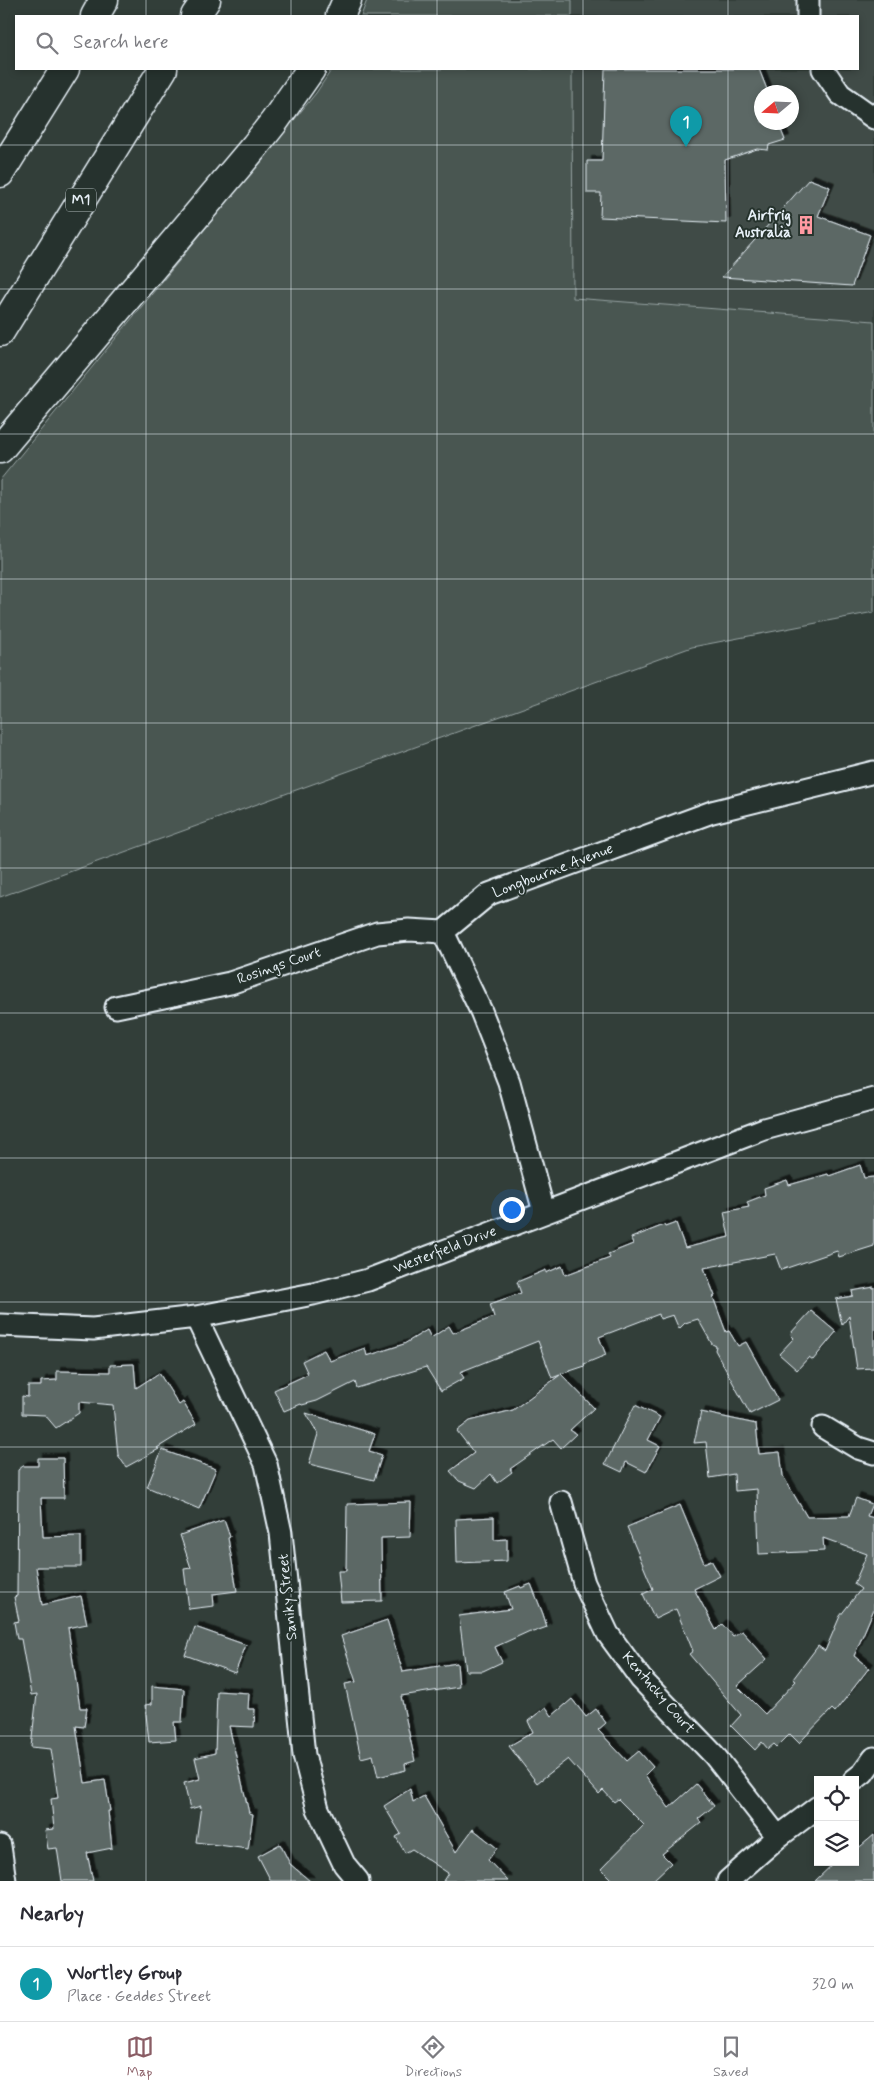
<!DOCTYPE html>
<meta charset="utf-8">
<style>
:root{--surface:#fff;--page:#f7f7f7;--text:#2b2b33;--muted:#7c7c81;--line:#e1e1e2;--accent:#8a5d65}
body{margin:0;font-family:Mynerve,sans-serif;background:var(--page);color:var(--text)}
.controls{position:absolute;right:15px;bottom:15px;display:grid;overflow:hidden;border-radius:0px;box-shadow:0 2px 8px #0003}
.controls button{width:45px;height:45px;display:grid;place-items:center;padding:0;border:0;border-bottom:1px solid var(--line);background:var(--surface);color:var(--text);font:25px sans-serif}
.compass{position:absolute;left:754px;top:85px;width:45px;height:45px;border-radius:50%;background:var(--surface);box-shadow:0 2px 8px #0003;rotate:251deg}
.you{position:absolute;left:511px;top:1209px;width:18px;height:18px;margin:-12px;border:4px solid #fff;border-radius:50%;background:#1a73e8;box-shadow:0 0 0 8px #1a73e833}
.badge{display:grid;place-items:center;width:32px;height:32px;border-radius:50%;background:var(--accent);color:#fff;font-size:16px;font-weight:700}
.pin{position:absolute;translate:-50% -41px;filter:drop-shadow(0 1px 2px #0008)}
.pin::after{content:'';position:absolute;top:26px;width:18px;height:15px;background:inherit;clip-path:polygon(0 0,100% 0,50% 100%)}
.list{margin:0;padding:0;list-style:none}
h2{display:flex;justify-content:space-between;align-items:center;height:65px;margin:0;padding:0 20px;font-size:21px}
h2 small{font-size:16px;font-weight:400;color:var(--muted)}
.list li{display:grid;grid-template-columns:32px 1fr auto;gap:15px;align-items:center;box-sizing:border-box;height:75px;padding:0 20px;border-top:1px solid var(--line)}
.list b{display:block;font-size:19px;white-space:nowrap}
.list p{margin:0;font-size:16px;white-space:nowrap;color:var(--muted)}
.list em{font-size:16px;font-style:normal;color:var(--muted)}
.icon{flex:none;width:28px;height:28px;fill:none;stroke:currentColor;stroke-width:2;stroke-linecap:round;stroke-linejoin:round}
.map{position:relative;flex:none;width:874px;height:1881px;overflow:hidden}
.search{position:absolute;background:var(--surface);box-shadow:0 2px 8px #0003;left:15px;right:15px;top:15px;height:55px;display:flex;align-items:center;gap:12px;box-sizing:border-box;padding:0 18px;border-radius:0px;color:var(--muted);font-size:19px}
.sheet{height:140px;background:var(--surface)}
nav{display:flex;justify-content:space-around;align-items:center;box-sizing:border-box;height:70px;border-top:1px solid var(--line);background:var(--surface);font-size:14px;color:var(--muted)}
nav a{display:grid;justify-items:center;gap:2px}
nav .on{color:var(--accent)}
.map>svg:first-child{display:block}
</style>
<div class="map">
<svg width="874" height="1881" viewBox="0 0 874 1881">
<defs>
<filter id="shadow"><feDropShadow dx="4.5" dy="-4.5" stdDeviation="0" flood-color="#0009"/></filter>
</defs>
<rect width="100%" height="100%" fill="#323e39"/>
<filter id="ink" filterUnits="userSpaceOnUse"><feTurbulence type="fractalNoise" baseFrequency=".02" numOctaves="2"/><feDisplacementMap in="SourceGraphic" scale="10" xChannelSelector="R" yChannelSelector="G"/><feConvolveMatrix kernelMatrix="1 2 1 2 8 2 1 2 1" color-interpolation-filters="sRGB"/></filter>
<g filter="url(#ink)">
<path fill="#3f4b46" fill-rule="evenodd" d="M572,0h302v321l-301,-23 -1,-229h286v-53h-286zM762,92h30v30h-30z"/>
<path fill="#495651" stroke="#98a4a4" d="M367,0h205v16h-211z
M332,69h240l1,229 301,23v291l-182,35 -692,250v-417l316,-387z"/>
<path fill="#5c6865" stroke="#e8f1f8" filter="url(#shadow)" d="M605,69h154l9,23h-6v30h16l7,18 -16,5 -1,5 -11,-1 -32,11 1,63 -126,-6 1,-24h-14v-32h15z
M809,179l21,8 -12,29 52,19 -18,51 -130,-9z
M860,1165l4,13 10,-1v69l-35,11 -2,-6 -56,19 -6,-16 -71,14 11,28 -2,1 13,35 3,-1 9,15 8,-4 32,58 -28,14 -35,-64 1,-4 -4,-2 -14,-25 -13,4 -6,6 -6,-14 -13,4 -1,-5 -60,23 7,18 -22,9 1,2 -24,8 33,34 -24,22 6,4 -15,14 -8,-9 -43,30 2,3 -15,11 -6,-9 -15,14 -17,-7 -9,-10 24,-18 -17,-22 13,-10 43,-11 47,-35 -8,3 -14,-37 -78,31 4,6 -23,13 -15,-24 -69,21 -2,-6 -38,19 -15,4 -1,-1 -17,7 -10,-21 34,-16 -6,-13 22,-11 6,11 35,-13 2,8 37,-12 23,-14 4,8 18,-12 4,7 41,-16 -4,-13 31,-11 -4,-11 29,-12v3l16,-7 3,9 45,-17 -2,-4 25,-10 -2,-6 33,-13 1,2 11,-4 9,25 44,-11 -5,-25 25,-5 -2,-5 18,-7 -1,-7 23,-8 2,5 39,-11 1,2z
M874,1287v81l-17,1 -8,-53 -7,9 -6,-26 17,-3 -1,-5z
M811,1311l25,21 -23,28 -4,-3 -12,13 -18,-16 15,-16 -4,-4z
M134,1364l2,24 23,-15 20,32 4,-3 13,22 -39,24 2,1 -33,18 -8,-12 -5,-50 -34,-3v11l-23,15 -11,-13 -23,-1v-18l6,1v-11h13v-5l16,-1v-9l53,1v-7z
M635,1405l25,12 -12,23 12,6 -14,26 -20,-10 -4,10 -17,-8z
M701,1412l55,12 3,30 21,-2 3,24 24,41 42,-1 7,-18 16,6 -5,12 7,2v91l-20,47 15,12 -34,44 -3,-3 -33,34 -9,-9 -13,13 -3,-3 -6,5 -6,-7 -7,8 -24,-24 10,-11 -52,-61 4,-3 -17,-42 -21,10 -12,-25 10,-5 -26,-62 53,-22 24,58 7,-3 9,16 -26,13 22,41 6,-6 11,12 9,-5 25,28 -30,27 28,28 31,-33 -3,-2 25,-33 7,5 15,-35 21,-27 -7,-5 13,-30 -44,-16 1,13 -65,3 -2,-65 -22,2 -1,-17 -24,4 -4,-36 -12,1z
M306,1413l69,21 -6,17 13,4 -8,25 -65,-16 9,-30z
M162,1450l54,19 -17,40 -52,-22z
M38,1458h25l1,40h-23l2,39 38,-1v31h-45l6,38 39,-9 6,28 -19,4 12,80h7l-3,19 -8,-1 9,57 20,-3 5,31h-2l4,37 -25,5 6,28h-31l-5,-33 -9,1 -3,-19 9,-1 -3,-30 7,-1 -7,-49 -20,-2 6,-53 -6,1 -10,-56h-4l-3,-17 5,-1 -5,-24 3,-1 1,-126 5,-4h15z
M411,1502l-1,35 -29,1 1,63 -41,1 -3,-31h8l1,-67z
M494,1517v23l13,-1v22l-50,2 -1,-44z
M224,1520l6,17 -2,1 9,53 -24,3 1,12 -25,3 -5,-40 7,-1 -11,-33z
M531,1584l12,30 4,13 -14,5 -3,-1 -35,16 7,15 -19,9h-17l-7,-55 52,-7 -6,-17 15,-6 1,2z
M387,1620l16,52 54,-9 2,24 -58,9 14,65 -10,3 1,6 -28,7 -5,-22 -12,3 -16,-74 11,-2 -15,-46z
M195,1627l51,18 -11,28 -50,-18z
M152,1686l32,3 -2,33h-8l2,18 -27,2 -4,-37 7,-1z
M217,1691l32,2 -1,16h7l-1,18 -25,-1 20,87 4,1 -5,35 -52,-7 5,-36 -11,3 -6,-26 16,-4 -5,-21 20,-5z
M572,1699l14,18 10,-8 10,14 -8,7 29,31 12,-10 14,16 -8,8 24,33 27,-24 18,22 -16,13 3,4 -39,31 9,9 -19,18h-39l-12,-12 43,-44 -26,-26 -4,3 -11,-12 -4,4 -31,-35 -31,24 -28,-37 24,-14 -5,-11 18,-14 6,9z
M410,1789l3,13 11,-6 32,56 17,-23 24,19 -9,12 20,21h-65l5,-8 -36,-24 -7,4 -9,-16 5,-3 -17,-28z
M874,1835v46h-59l20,-19h20v-11z
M280,1844l10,20 20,17h-39l-13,-25z"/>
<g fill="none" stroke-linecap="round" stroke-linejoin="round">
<g stroke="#e8f1f8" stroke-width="25">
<path id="minor" d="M808,16v-16
M823,69l17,25 34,24
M443,932l46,-38 223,-82 162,-40
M443,932l38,79 28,71 35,130
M116,1007l114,-24 147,-50 32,-3 34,2
M196,1317l70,147 15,69 23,222 14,54 26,55 14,17
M0,1325l93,4 103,-12 117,-23 55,-14 396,-151 110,-30
M823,1427l35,21 16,5
M561,1502l23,81 24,51 33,45 73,76 64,82
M854,1780l9,-7 11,-15
M0,1846l5,35
M728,1881l50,-44 40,-30"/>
</g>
<g stroke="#e8f1f8" stroke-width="31">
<path id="motorway" d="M95,16l9,-16
M195,16l11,-16
M340,16l7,-16
M0,173l65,-104
M0,332l163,-263
M0,449l255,-303 19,-24 37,-53"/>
</g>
<use href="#minor" stroke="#26332d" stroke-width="21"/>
<use href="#motorway" stroke="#26332d" stroke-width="28"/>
</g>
</g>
<path fill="none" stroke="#e8f1f8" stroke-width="1" stroke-opacity="0.55" d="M146,0v16M291,0v16M437,0v16M583,0v16M728,0v16M146,69v1812M291,69v1812M437,69v1812M583,69v1812M728,69v1812M0,145h874M0,289h874M0,434h874M0,579h874M0,723h874M0,868h874M0,1013h874M0,1158h874M0,1302h874M0,1447h874M0,1592h874M0,1736h874"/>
<defs>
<g id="building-bare" transform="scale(1.5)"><path d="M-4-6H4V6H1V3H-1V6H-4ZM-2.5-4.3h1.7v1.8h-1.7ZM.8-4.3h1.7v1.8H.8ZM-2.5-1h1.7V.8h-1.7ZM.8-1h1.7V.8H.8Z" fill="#ff9aa2" stroke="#26332d" stroke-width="2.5" paint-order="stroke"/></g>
</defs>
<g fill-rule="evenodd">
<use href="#building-bare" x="806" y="225"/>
</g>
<g text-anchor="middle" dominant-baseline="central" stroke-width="4" stroke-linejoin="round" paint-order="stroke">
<rect fill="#26332d" stroke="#aeb8bb" stroke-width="1" x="66" y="188.5" width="30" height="23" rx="4"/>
<g font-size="14" font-weight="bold" fill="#e8f1f8">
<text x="81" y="200">M1</text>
</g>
<g font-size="15" font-weight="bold" fill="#e8f1f8" stroke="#26332d" text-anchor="end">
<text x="791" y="216">Airfrig<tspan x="791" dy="17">Australia</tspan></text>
</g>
<g font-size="15" fill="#e8f1f8" stroke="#26332d">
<text transform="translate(553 871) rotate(-21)">Longbourne Avenue</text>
<text transform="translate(279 966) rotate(-19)">Rosings Court</text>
<text transform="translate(445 1250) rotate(-21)">Westerfield Drive</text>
<text transform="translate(288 1597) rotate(-96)">Saniky Street</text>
<text transform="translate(658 1693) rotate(49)">Kentucky Court</text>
</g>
</g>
</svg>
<div class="controls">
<button><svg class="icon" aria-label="locate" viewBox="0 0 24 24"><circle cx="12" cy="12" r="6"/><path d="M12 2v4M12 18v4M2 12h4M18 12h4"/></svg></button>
<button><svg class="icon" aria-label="layers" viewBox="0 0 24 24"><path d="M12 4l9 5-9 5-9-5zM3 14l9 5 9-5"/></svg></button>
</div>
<svg class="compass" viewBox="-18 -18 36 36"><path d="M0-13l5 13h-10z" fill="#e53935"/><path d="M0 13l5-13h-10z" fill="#7c7c81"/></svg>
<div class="you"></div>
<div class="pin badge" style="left:686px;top:147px;background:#0f9aa8">1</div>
<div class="search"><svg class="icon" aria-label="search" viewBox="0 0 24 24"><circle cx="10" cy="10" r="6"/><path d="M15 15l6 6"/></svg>Search here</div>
</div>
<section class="sheet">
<h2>Nearby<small></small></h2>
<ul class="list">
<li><span class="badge" style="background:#0f9aa8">1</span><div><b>Wortley Group</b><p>Place · Geddes Street</p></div><em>320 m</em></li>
</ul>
</section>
<nav>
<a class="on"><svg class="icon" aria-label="map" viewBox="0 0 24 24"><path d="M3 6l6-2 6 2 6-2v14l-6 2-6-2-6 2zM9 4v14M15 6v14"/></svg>Map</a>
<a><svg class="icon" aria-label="directions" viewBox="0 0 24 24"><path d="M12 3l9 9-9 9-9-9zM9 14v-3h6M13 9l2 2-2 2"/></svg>Directions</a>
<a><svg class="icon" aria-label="saved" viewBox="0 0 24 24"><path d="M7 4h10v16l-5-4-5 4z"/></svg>Saved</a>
</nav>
